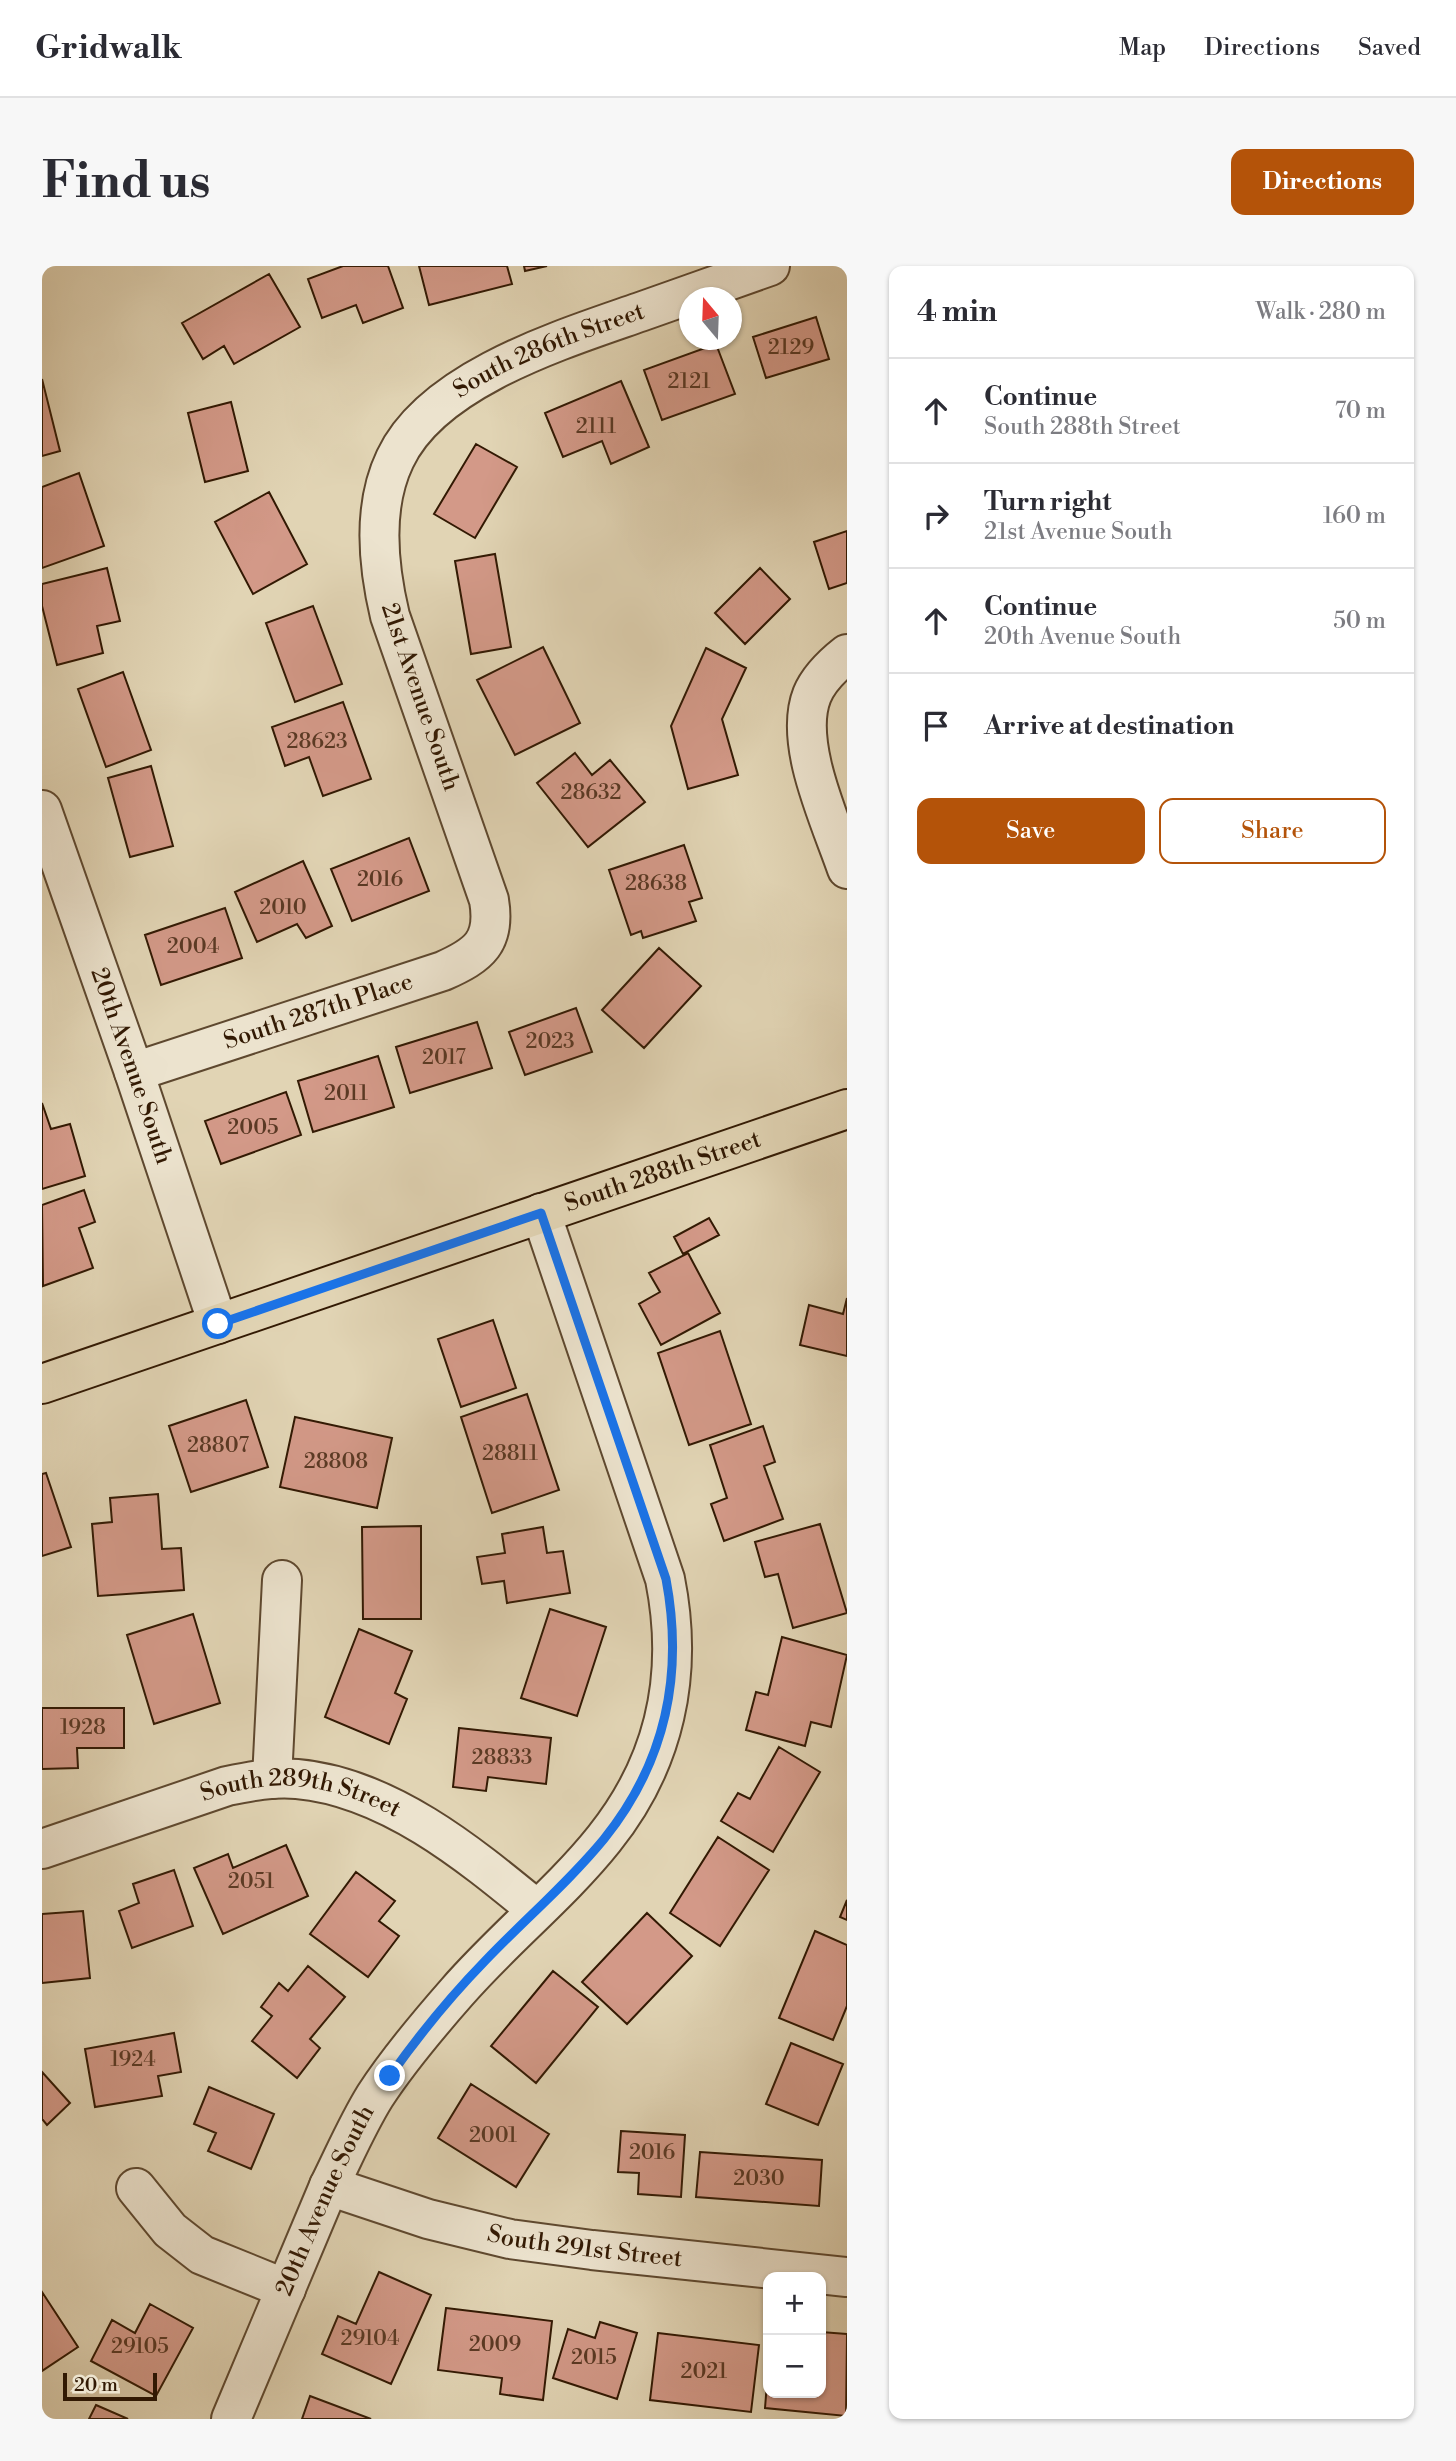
<!DOCTYPE html>
<meta charset="utf-8">
<style>
:root{--surface:#fff;--page:#f7f7f7;--text:#2b2b33;--muted:#7c7c81;--line:#e1e1e2;--accent:#b45309}
body{margin:0;font-family:"Libre Bodoni",serif;background:var(--page);color:var(--text)}
.controls{position:absolute;right:21px;bottom:21px;display:grid;overflow:hidden;border-radius:14px;box-shadow:0 2px 5px #0004}
.controls button{width:63px;height:63px;display:grid;place-items:center;padding:0;border:0;border-bottom:2px solid var(--line);background:var(--surface);color:var(--text);font:35px sans-serif}
.compass{position:absolute;left:637px;top:21px;width:63px;height:63px;border-radius:50%;background:var(--surface);box-shadow:0 2px 5px #0004;rotate:341deg}
.scale{position:absolute;left:21px;bottom:18px;width:94px;box-sizing:border-box;padding-left:7px;border:4px solid #321903;border-top:0;font-size:19px;line-height:24px;white-space:nowrap;color:#321903;-webkit-text-stroke:5px #ece3ce;paint-order:stroke}
.stop{position:absolute;width:21px;height:21px;margin:-16px;border:5px solid #1a73e8;border-radius:50%;background:#fff}
.stop.end{background:#1a73e8;border-color:#fff;box-shadow:0 2px 7px #0008}
.list{margin:0;padding:0;list-style:none}
h2{display:flex;justify-content:space-between;align-items:center;height:91px;margin:0;padding:0 28px;font-size:30px}
h2 small{font-size:23px;font-weight:400;color:var(--muted)}
.list li{display:grid;grid-template-columns:46px 1fr auto;gap:21px;align-items:center;box-sizing:border-box;height:105px;padding:0 28px;border-top:2px solid var(--line)}
.list b{display:block;font-size:26px;white-space:nowrap}
.list p{margin:0;font-size:23px;white-space:nowrap;color:var(--muted)}
.list em{font-size:23px;font-style:normal;color:var(--muted)}
.actions{display:flex;gap:14px;padding:21px 28px}
.actions a{flex:1;padding:16px 0;border:2px solid var(--accent);border-radius:14px;text-align:center;font-size:24px;color:var(--accent)}
.actions .main{background:var(--accent);color:#fff}
.icon{flex:none;width:38px;height:38px;fill:none;stroke:currentColor;stroke-width:2;stroke-linecap:round;stroke-linejoin:round}
.map{position:relative;flex:none;width:805px;height:2153px;overflow:hidden;border-radius:14px}
header{display:flex;align-items:center;gap:42px;box-sizing:border-box;height:98px;padding:0 35px;background:var(--surface);border-bottom:2px solid var(--line)}
header strong{font-size:33px}
nav{display:flex;gap:38px;margin-inline-start:auto;font-size:24px}
.intro{display:flex;align-items:center;justify-content:space-between;box-sizing:border-box;height:168px;padding:0 42px}
h1{margin:0;font-size:49px}
.button{padding:18px 32px;border-radius:14px;background:var(--accent);color:#fff;font-size:24px;font-weight:700}
main{display:flex;gap:42px;padding:0 42px}
aside{flex:1;background:var(--surface);border-radius:14px;box-shadow:0 2px 5px #0004}
.map>svg:first-child{display:block}
</style>
<header>
<strong>Gridwalk</strong>
<nav><a>Map</a><a>Directions</a><a>Saved</a></nav>
</header>
<div class="intro"><h1>Find us</h1><a class="button">Directions</a></div>
<main>
<div class="map">
<svg width="805" height="2153" viewBox="0 0 805 2153">
<rect width="100%" height="100%" fill="#e1d4b4"/>
<filter id="stains"><feTurbulence type="fractalNoise" baseFrequency=".00286" numOctaves="4"/><feColorMatrix values="0 0 0 0 .2 0 0 0 0 .09 0 0 0 0 .02 0 0 0 .5 -.17"/></filter>
<radialGradient id="worn" r=".72"><stop offset=".6" stop-color="#630" stop-opacity="0"/><stop offset="1" stop-color="#630" stop-opacity=".3"/></radialGradient>
<path fill="#d39988" stroke="#321903" stroke-width="2" d="M301,0h45l15,42 -40,15 -7,-18 -34,13 -14,-39z
M377,0h88l5,18 -83,21z
M482,0h23l-22,5z
M227,8l31,53 -66,37 -10,-18 -21,13 -21,-36z
M774,51l13,42 -63,19 -13,-41z
M674,78l19,50 -73,26 -18,-50z
M0,113l18,72 -18,5z
M579,115l28,66 -38,17 -9,-23 -39,16 -18,-44z
M189,136l17,69 -43,11 -17,-69z
M434,178l41,23 -42,71 -41,-24z
M37,207l25,73 -62,22v-81z
M227,226l38,72 -54,30 -38,-72z
M805,265v52l-18,6 -15,-47z
M453,288l16,93 -40,7 -16,-93z
M65,302l13,53 -23,5 6,27 -46,12 -15,-59v-22z
M718,302l30,31 -45,45 -30,-31z
M271,340l29,78 -47,18 -29,-79z
M501,381l37,76 -65,32 -38,-75z
M664,382l40,20 -24,51 16,56 -50,14 -17,-63z
M81,406l28,78 -45,17 -28,-78z
M301,436l28,77 -48,17 -14,-39 -24,9 -13,-39z
M533,487l17,22 18,-15 35,42 -57,45 -51,-64z
M109,500l22,80 -43,11 -22,-79z
M367,572l20,53 -77,30 -21,-52z
M642,579l18,53 -13,4 7,19 -53,17 -2,-7 -10,4 -22,-65z
M261,595l29,65 -26,12 -9,-14 -40,18 -22,-50z
M183,642l17,50 -81,27 -16,-50z
M617,682l42,38 -57,62 -42,-38z
M534,742l16,44 -67,23 -16,-43z
M435,756l15,46 -82,25 -14,-46z
M336,790l16,51 -81,25 -15,-51z
M244,826l15,43 -80,29 -16,-43z
M0,837l9,26 19,-5 15,52 -43,13z
M42,924l11,32 -16,6 14,40 -50,18 -1,-81z
M667,952l10,17 -36,19 -9,-17z
M646,987l32,60 -59,32 -22,-41 21,-12 -11,-19z
M805,1032v58l-47,-11 9,-40 34,9z
M451,1054l23,68 -55,19 -23,-68z
M678,1065l31,93 -62,21 -31,-92z
M485,1128l32,96 -67,23 -31,-96z
M204,1134l22,67 -77,25 -22,-66z
M253,1151l97,21 -15,70 -97,-21z
M721,1160l12,36 -11,4 19,53 -59,22 -13,-37 16,-6 -17,-53z
M4,1207l25,74 -29,9v-82z
M116,1228l4,55 19,-1 3,42 -86,6 -6,-72 20,-2 -2,-24z
M778,1258l27,89 -54,15 -15,-54 -13,3 -10,-35z
M379,1260v93h-58l-1,-92z
M501,1261l4,26 16,-2 7,42 -63,10 -3,-22 -22,3 -5,-27 28,-4 -3,-19z
M508,1343l56,18 -29,89 -56,-18z
M151,1348l27,89 -66,21 -27,-89z
M317,1363l53,22 -17,42 12,6 -18,45 -64,-27z
M740,1371l65,18 -16,72 -20,-5 -6,24 -59,-16 10,-38 12,3z
M0,1442h82v40h-47l1,20 -36,1z
M417,1462l92,10 -5,46 -58,-7 -2,14 -33,-4z
M737,1481l41,25 -47,80 -52,-31 17,-28 12,6z
M676,1571l51,33 -49,76 -50,-33z
M244,1579l22,51 -85,38 -29,-66 34,-14 5,14z
M132,1604l19,56 -61,22 -13,-37 20,-8 -6,-19z
M314,1606l39,29 -16,20 20,15 -31,41 -58,-43z
M805,1634v20l-7,-3z
M41,1645l7,67 -48,5v-69z
M605,1647l45,43 -65,68 -45,-42z
M773,1665l32,14v61l-14,34 -54,-22z
M266,1700l37,31 -35,42 10,9 -23,30 -45,-37 20,-25 -11,-9 18,-24 9,8z
M511,1705l45,36 -62,76 -45,-37z
M132,1767l7,39 -23,4 4,20 -67,11 -10,-58z
M749,1777l52,21 -25,61 -52,-21z
M0,1806l28,31 -23,22 -5,-6z
M429,1818l78,50 -33,53 -78,-49z
M167,1821l65,27 -23,55 -43,-18 8,-18 -22,-9z
M579,1865l64,4 -4,62 -43,-3 1,-21 -21,-1z
M658,1886l122,8 -3,46 -123,-9z
M337,2006l52,23 -40,89 -69,-30 16,-38 18,8z
M0,2026l36,55 -36,24z
M108,2038l43,24 -37,68 -65,-35 21,-41 23,13z
M404,2042l106,13 -9,79 -43,-6 2,-16 -64,-8z
M558,2056l37,11 -20,66 -64,-21 15,-49 27,9z
M779,2066l26,2 -1,82 -81,-8 3,-38v23h53z
M616,2067l101,12 -8,67 -101,-12z
M268,2130l61,23h-69z
M54,2139l32,14h-39z"/>
<g fill="none" stroke-linecap="round" stroke-linejoin="round">
<g stroke="#5e482f" stroke-width="42">
<g id="minor">
<path d="M805,388c-14,11 -28,24 -35,41 -19,48 19,127 35,174"/>
<path id="s1" d="M0,544l92,262 84,252"/>
<path id="s2" d="M92,806l309,-101c36,-16 53,-29 46,-71l-99,-284c-12,-50 -18,-109 5,-157 37,-80 168,-120 245,-147 43,-15 87,-31 130,-46"/>
<path d="M230,1513l10,-199"/>
<path id="s3" d="M0,1583l185,-63c24,-5 46,-9 70,-7 91,8 172,75 239,130"/>
<path id="s4" d="M287,1920l99,33 82,20 82,11 255,27"/>
<path d="M94,1922l34,42 32,25 84,34"/>
<path id="s5" d="M189,2153l98,-233c15,-30 28,-61 46,-90 24,-37 53,-71 82,-104 46,-53 104,-99 147,-153 61,-76 80,-165 61,-260l-124,-366"/>
</g>
</g>
<g stroke="#321903" stroke-width="42">
<g id="major">
<path id="s6" d="M0,1118l805,-275"/>
</g>
</g>
<use href="#minor" stroke="#ece3ce" stroke-width="38"/>
<use href="#major" stroke="#e1d4b4" stroke-width="38"/>
</g>
<g fill="none" stroke-linecap="round" stroke-linejoin="round">
<path stroke="#1a73e8" stroke-width="9" d="M176,1058l323,-111 125,366c18,96 -1,184 -62,260 -36,44 -80,81 -119,122 -35,36 -66,74 -95,115"/>
</g>
<g text-anchor="middle" dominant-baseline="central" stroke-width="6" stroke-linejoin="round" paint-order="stroke">
<g font-size="21" fill="#5a3924">
<text x="749" y="82">2129</text>
<text x="647" y="116">2121</text>
<text x="554" y="161">2111</text>
<text x="275" y="476">28623</text>
<text x="549" y="527">28632</text>
<text x="338" y="614">2016</text>
<text x="614" y="618">28638</text>
<text x="241" y="642">2010</text>
<text x="151" y="681">2004</text>
<text x="508" y="776">2023</text>
<text x="402" y="792">2017</text>
<text x="304" y="828">2011</text>
<text x="211" y="862">2005</text>
<text x="176" y="1180">28807</text>
<text x="468" y="1188">28811</text>
<text x="294" y="1196">28808</text>
<text x="41" y="1462">1928</text>
<text x="460" y="1492">28833</text>
<text x="209" y="1616">2051</text>
<text x="91" y="1794">1924</text>
<text x="451" y="1870">2001</text>
<text x="610" y="1887">2016</text>
<text x="717" y="1913">2030</text>
<text x="328" y="2073">29104</text>
<text x="453" y="2079">2009</text>
<text x="98" y="2081">29105</text>
<text x="552" y="2092">2015</text>
<text x="662" y="2106">2021</text>
</g>
<g font-size="24" fill="#321903" stroke="#ece3ce">
<text stroke="none"><textPath href="#s2" startOffset="1074">South 286th Street</textPath></text>
<text transform="translate(378 431) rotate(71)">21st Avenue South</text>
<text stroke="none"><textPath href="#s2" startOffset="194">South 287th Place</textPath></text>
<text stroke="none"><textPath href="#s1" startOffset="271">20th Avenue South</textPath></text>
<text stroke="none"><textPath href="#s6" startOffset="656">South 288th Street</textPath></text>
<text stroke="none"><textPath href="#s3" startOffset="271">South 289th Street</textPath></text>
<text stroke="none"><textPath href="#s5" startOffset="238">20th Avenue South</textPath></text>
<text stroke="none"><textPath href="#s4" startOffset="264">South 291st Street</textPath></text>
</g>
</g>
<rect width="100%" height="100%" filter="url(#stains)"/>
<rect width="100%" height="100%" fill="url(#worn)"/>
</svg>
<div class="controls">
<button>+</button>
<button>−</button>
</div>
<svg class="compass" viewBox="-18 -18 36 36"><path d="M0-13l5 13h-10z" fill="#e53935"/><path d="M0 13l5-13h-10z" fill="#7c7c81"/></svg>
<div class="scale">20 m</div>
<div class="stop" style="left:176px;top:1058px"></div>
<div class="stop end" style="left:348px;top:1810px"></div>
</div>
<aside>
<h2>4 min<small>Walk · 280 m</small></h2>
<ul class="list">
<li><svg class="icon" aria-label="ahead" viewBox="0 0 24 24"><path d="M12 20V5M6 11l6-6 6 6"/></svg><div><b>Continue</b><p>South 288th Street</p></div><em>70 m</em></li>
<li><svg class="icon" aria-label="right" viewBox="0 0 24 24"><path d="M7 20v-9h11M14 6l5 5-5 5"/></svg><div><b>Turn right</b><p>21st Avenue South</p></div><em>160 m</em></li>
<li><svg class="icon" aria-label="ahead" viewBox="0 0 24 24"><path d="M12 20V5M6 11l6-6 6 6"/></svg><div><b>Continue</b><p>20th Avenue South</p></div><em>50 m</em></li>
<li><svg class="icon" aria-label="arrive" viewBox="0 0 24 24"><path d="M6 21V4h12l-3 4 3 4H6"/></svg><div><b>Arrive at destination</b></div></li>
</ul>
<div class="actions"><a class="main">Save</a><a>Share</a></div>
</aside>
</main>
